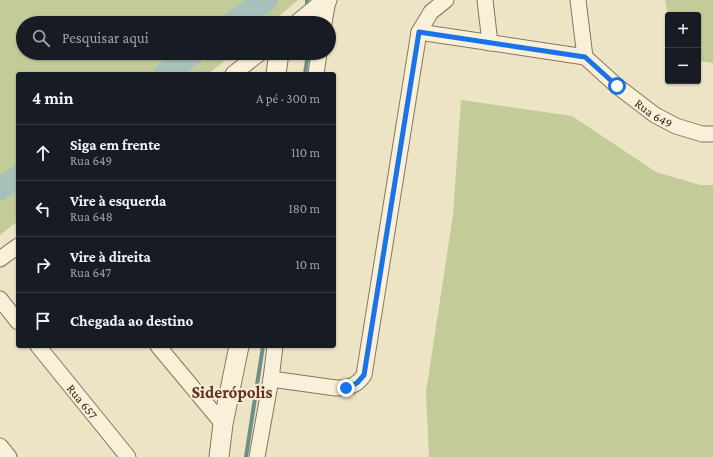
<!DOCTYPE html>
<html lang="pt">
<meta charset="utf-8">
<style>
:root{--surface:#171b24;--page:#242831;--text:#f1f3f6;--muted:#9ea1a6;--line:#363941}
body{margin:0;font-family:"Crimson Pro",serif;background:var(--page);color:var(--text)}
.controls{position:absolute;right:12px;top:12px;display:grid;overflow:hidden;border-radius:4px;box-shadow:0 1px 3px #0004}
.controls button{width:36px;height:36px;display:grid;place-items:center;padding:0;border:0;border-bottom:1px solid var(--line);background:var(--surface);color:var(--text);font:20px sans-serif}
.stop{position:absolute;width:12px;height:12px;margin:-9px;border:3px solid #1a73e8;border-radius:50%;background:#fff}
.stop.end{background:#1a73e8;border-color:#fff;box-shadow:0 1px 4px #0008}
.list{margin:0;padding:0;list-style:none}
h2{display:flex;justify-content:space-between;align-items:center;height:52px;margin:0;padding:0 16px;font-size:17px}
h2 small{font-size:13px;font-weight:400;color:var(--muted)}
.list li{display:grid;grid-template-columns:26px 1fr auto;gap:12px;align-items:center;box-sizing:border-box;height:56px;padding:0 16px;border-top:1px solid var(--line)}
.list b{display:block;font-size:15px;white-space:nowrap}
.list p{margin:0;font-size:13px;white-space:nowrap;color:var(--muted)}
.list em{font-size:13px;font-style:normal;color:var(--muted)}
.icon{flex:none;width:22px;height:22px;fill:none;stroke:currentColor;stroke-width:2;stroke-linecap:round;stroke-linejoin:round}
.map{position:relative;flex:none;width:713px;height:457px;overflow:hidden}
.search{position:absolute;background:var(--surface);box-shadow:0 1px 3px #0004;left:16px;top:16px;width:320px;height:44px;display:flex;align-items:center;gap:10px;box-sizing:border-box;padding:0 14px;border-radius:22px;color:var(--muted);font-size:15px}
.panel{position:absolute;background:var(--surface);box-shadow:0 1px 3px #0004;left:16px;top:72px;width:320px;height:276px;border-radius:4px}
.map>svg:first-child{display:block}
</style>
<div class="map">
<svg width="713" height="457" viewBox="0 0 713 457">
<rect width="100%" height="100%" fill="#ede3c5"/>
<path fill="#c3cb99" d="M0,0h298l-27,23h-248v30h212l-27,21h-190v147l-18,14z
M665,0h48v63l-15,-2v-46h-30z
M461,100l111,16 84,56 44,13h13v272h-284l-3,-65 27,-177z"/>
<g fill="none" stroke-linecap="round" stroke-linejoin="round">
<path stroke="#6e8f88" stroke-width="4" d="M307,0v9
M305,74l3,-21
M246,457l17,-111"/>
<path stroke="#a7c0ba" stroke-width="23" d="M233,23l33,-23
M165,74l28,-21
M0,189l18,-12"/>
<g stroke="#88755c" stroke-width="17">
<g id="minor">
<path d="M485,0l5,43"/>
<path d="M578,0l7,57"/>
<path d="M324,23l4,-23"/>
<path id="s1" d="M419,32l166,25 32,29 38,29 21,11 26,8h11"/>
<path d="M233,74l27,-21"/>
<path d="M316,74l3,-21"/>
<path d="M0,259l18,-13"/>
<path d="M0,299l18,23"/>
<path id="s2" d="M38,346l90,111"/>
<path d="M158,346l65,78"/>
<path d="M271,379l65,9c12,0 21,-2 28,-13l55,-343 12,-20 15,-12"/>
<path d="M0,446l9,11"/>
<path d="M257,457l14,-78 4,-33"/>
</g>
</g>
<g stroke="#88755c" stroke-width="21">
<path id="tertiary" d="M299,23l28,-23
M276,74l3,-21
M219,457l4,-33 16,-78"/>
</g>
<use href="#minor" stroke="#f8f0d8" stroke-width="15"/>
<use href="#tertiary" stroke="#f8f0d8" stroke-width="19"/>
</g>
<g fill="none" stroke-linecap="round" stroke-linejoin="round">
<path stroke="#1a73e8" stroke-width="5" d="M346,388l11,-5 7,-8 55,-343 166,25 32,29"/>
</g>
<g text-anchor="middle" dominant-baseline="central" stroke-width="4" stroke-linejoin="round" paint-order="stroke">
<g font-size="13" fill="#382c1f" stroke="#f5edd5">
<text stroke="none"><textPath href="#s1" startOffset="257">Rua 649</textPath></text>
<text stroke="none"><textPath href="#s2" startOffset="71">Rua 657</textPath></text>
</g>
<g font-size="17" font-weight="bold" fill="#633120" stroke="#f5edd5">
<text x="232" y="392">Siderópolis</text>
</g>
</g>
</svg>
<div class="controls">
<button>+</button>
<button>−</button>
</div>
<div class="stop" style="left:617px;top:86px"></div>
<div class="stop end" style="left:346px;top:388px"></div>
<div class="search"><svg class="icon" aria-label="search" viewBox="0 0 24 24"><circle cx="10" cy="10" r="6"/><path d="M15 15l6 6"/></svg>Pesquisar aqui</div>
<section class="panel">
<h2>4 min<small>A pé · 300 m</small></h2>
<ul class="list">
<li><svg class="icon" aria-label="ahead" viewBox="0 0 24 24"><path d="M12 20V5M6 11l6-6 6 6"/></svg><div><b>Siga em frente</b><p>Rua 649</p></div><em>110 m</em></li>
<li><svg class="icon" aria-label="left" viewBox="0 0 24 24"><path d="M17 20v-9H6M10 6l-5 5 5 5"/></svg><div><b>Vire à esquerda</b><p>Rua 648</p></div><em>180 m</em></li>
<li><svg class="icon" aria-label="right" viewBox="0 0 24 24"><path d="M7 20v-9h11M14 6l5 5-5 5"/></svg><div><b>Vire à direita</b><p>Rua 647</p></div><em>10 m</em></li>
<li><svg class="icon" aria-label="arrive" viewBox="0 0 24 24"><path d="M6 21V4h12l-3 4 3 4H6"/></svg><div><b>Chegada ao destino</b></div></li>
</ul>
</section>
</div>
